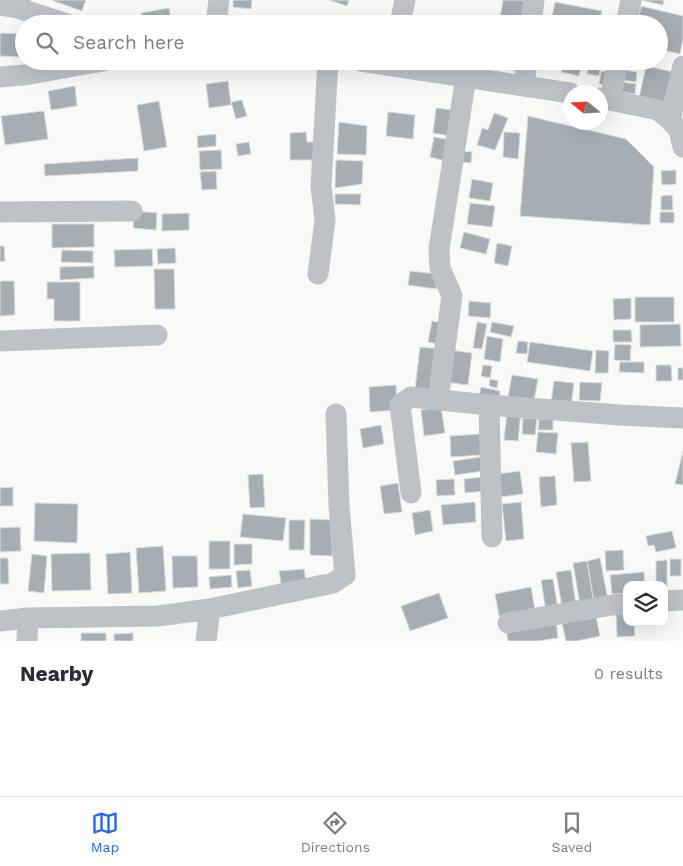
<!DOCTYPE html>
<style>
:root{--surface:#fff;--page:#f2f2f3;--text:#2b2b33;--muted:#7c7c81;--line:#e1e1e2;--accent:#2563eb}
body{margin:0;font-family:"Work Sans",sans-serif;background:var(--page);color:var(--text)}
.controls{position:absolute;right:15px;bottom:15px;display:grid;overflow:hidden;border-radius:10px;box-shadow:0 5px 20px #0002}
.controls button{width:45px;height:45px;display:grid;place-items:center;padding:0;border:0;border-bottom:1px solid var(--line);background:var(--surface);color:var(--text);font:25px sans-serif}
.compass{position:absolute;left:563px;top:85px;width:45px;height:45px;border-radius:50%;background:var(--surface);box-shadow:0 5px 20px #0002;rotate:288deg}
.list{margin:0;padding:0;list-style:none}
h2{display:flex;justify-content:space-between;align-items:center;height:65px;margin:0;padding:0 20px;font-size:21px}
h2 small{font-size:16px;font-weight:400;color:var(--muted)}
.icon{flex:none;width:28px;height:28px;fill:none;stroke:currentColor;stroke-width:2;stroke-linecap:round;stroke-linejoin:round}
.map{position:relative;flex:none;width:683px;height:641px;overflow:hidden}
.search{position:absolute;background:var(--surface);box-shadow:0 5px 20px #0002;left:15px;right:15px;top:15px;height:55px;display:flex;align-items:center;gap:12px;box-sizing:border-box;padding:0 18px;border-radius:28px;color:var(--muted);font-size:19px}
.sheet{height:155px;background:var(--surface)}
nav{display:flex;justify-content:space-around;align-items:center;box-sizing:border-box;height:70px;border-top:1px solid var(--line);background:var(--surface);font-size:14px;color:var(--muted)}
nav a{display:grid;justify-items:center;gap:2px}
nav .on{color:var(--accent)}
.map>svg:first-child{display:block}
</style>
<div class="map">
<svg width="683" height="641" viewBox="0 0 683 641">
<rect width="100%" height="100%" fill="#f9f9f7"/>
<path fill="#a6aeb3" stroke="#dbdbd9" d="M51,0h35l-4,11z
M233,0h19l-1,9 -18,-2z
M329,0h20l-2,6z
M503,0h18l11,2 -3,22h-30z
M640,0h24l-1,5z
M555,2l47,9 -3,13h-34l-14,-3z
M641,6l42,10v23l-3,15 -21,-5v-25h-22z
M169,8l3,16h-29l-2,-11z
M224,14l22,4 -1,6h-23z
M251,15l23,4 -1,5h-23z
M0,33l22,1 -1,23 -21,-1z
M500,61h21l-1,10 -21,-3z
M564,61h19l-4,15 -18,-4z
M589,61h21l5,10 -15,-2 -1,7 -12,-2z
M625,61h16l-3,8 -14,-5z
M646,66l32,7 -8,32 -31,-7z
M623,70l14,2 -1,10 -14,-2z
M601,71l12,2 -2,13 -12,-2z
M228,81l3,24 -22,3 -3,-24z
M621,82l15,2 -1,10 -15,-2z
M75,86l2,20 -26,4 -3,-19z
M242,100l5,16 -11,3 -5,-17z
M159,101l8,46 -23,4 -7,-46z
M436,108l17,2 -3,26 -17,-3z
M44,111l4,28 -43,6 -4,-29z
M388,112l27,3 -2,24 -27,-3z
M494,113l14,5 -13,32 -18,-5 5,-17 6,2z
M528,116l98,23 28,28 -4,58 -130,-9z
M339,122l28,4 -1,29 -29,-1z
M306,132l1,10h11v18h-28v-27z
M504,132l16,1 -2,26 -15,-2z
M216,134v12l-18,2 -1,-12z
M434,137l17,3 -5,21 -16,-4z
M249,142l2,12 -13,2 -2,-12z
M221,150l1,19 -22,1 -1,-19z
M463,151l9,1 -1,11 -9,-1z
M138,158v13l-93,5 -1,-12z
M336,160l27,1 -1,23 -27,4z
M676,170v14l-14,1 -1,-14z
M216,171l1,18 -15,1 -2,-18z
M472,179l21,4 -3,18 -21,-3z
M335,194h26l-1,11 -25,-1z
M672,195l1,15h-12v-14z
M470,203l25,3 -3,21 -25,-3z
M135,211l22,2 -1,17 -23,-2z
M660,212h14v11h-14z
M189,213v17l-27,1v-17z
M52,224h42v23l-42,1z
M464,232l26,7 -4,15 -26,-6z
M497,243l15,3 -4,20 -14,-3z
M0,246h4l1,15 -5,1z
M175,248l1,15 -18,1 -1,-15z
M152,249l1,17 -38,1 -1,-17z
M62,250l31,1v12l-32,-1z
M94,266v12l-34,2v-13z
M154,269h20l1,40h-20z
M410,271l28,3 -2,15 -28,-4z
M0,281h14l1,34 -15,1z
M47,282h33v39h-26v-22h-7z
M635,297h39v25h-39z
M631,298v21l-17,1 -1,-21z
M469,301l22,2 -1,15 -22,-2z
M432,321l16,3 -4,21 -16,-3z
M477,322l10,2 -5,25 -9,-1z
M492,322l22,4 -3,11 -21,-5z
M680,324l1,22 -41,1v-22z
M613,330h18l1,12h-19z
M487,336l16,3 -3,23 -16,-3z
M518,341l10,1 -1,12 -11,-1z
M530,342l63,9 -3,20 -63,-9z
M615,344l16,1 -1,16 -16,-1z
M420,347l21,2 -4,43 -22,-3z
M450,350l22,3 -4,32 -23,-3z
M596,350l13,1 -1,22h-13z
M620,362h24v11l-25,-1z
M483,365l9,1 -2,12 -9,-2z
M656,365h15l1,16h-16z
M678,368h5v12h-5z
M512,375l26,4 -4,22 -26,-4z
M490,379l8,2 -1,7 -8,-2z
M554,381l20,2 -3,23 -20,-3z
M580,382l22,1 -2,18 -21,-1z
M396,385l1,25 -27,2 -1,-25z
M481,387l19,4 -2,11 -19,-5z
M441,407l4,26 -21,3 -3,-26z
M507,412l14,1 -3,28 -14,-1z
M523,418l14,1 -2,16 -13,-1z
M539,419l14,1v10h-15z
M381,425l3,19 -21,4 -3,-19z
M538,432l20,1 -2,21 -20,-2z
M480,434l1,21 -30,2 -1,-21z
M588,442l3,39 -17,1 -3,-39z
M683,451v34l-8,-1z
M481,457l2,14 -28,4 -2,-14z
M520,471l3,23 -22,3 -3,-23z
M263,474l2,33 -15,1 -2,-33z
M555,476l2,29 -16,2 -2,-30z
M484,477l1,14 -20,2 -1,-14z
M454,479l1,16 -18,1 -1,-16z
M398,483l4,29 -18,2 -4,-28z
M13,487v19h-13v-18z
M475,502l1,20 -33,3 -2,-20z
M521,502l3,37 -18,2 -4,-37z
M35,503l43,1 -1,39 -43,-2z
M430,510l3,21 -18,4 -3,-22z
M243,514l43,4 -3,23 -43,-4z
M310,519l20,1 3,36 -23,-1z
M289,520h16l-1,30h-15z
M20,527l1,24 -21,1v-24z
M672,531l4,17 -20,4 -2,-7 -6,1 -2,-10z
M209,541h21v28h-21z
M234,544h18v20l-18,1z
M163,546l3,45 -27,2 -3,-45z
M623,550l1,20 -18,1 -1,-20z
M130,552l2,41 -24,1 -2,-40z
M90,553l1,37 -39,1 -1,-37z
M32,554l15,2 -3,37 -16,-2z
M172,556h25l1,31 -25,1z
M0,558h8l1,26h-9z
M600,558l8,42 -14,3 -7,-42z
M670,559h11v17h-11z
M667,560v29h-3v-4h-8v-24z
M587,561l7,42 -14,2 -7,-42z
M304,569l2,12 -25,3 -2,-13z
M250,570l2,16 -14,2 -2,-17z
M571,570l5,35 -14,2 -6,-35z
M644,572l1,13h-18v8l-15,1 -2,-19z
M231,575l1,12 -22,2 -1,-12z
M553,579l5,30 -12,2 -5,-31z
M531,587l4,23 -36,6 -4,-22z
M439,593l9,25 -38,13 -9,-25z
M616,611h11v11h7l1,14 -18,1z
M595,612l5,24 -24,5h-10l-5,-22z
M556,620l2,18 -20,3h-30l-2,-13z
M81,633h25v8h-25z
M133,633v8h-19v-7z"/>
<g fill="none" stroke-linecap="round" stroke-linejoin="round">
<path stroke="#bec2c6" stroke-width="21" d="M20,0l-2,8 49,16
M0,5l18,3
M216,24l3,-24
M400,24l5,-24
M531,24l3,-24
M626,24l5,-24
M361,61l209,32
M0,77l24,-2 79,-14
M524,86l3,-25
M600,98l58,12 12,10 9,10 4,17
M610,100l8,-39
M670,120l13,-54
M0,212l132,-1
M318,274l7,-54 -4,-34 7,-125
M0,341l157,-6
M438,400l14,-104 -12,-28 -1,-19 27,-172
M489,405l3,132
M411,493l-11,-88 11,-8 78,8 131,10 63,3
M664,601l19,-1
M0,621l28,-3 130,-2 52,-7 123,-26 12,-8 -6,-69 -3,-92
M508,623l104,-18 15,-1
M27,641l1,-23
M206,641l4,-32"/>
</g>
</svg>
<div class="controls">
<button><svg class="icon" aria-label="layers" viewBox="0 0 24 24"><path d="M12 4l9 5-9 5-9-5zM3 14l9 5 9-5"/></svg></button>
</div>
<svg class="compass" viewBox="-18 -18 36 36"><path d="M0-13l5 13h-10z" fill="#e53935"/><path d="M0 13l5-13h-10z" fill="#7c7c81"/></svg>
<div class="search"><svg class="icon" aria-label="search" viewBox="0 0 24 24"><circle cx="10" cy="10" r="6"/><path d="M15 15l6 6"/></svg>Search here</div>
</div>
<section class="sheet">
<h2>Nearby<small>0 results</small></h2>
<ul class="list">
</ul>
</section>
<nav>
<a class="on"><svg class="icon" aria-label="map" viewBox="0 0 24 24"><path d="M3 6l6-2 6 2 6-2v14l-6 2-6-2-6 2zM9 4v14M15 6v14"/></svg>Map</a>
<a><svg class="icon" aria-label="directions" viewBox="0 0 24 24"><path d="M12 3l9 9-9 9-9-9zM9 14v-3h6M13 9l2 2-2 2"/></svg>Directions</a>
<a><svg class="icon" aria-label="saved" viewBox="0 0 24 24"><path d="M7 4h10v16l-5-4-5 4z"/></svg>Saved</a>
</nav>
